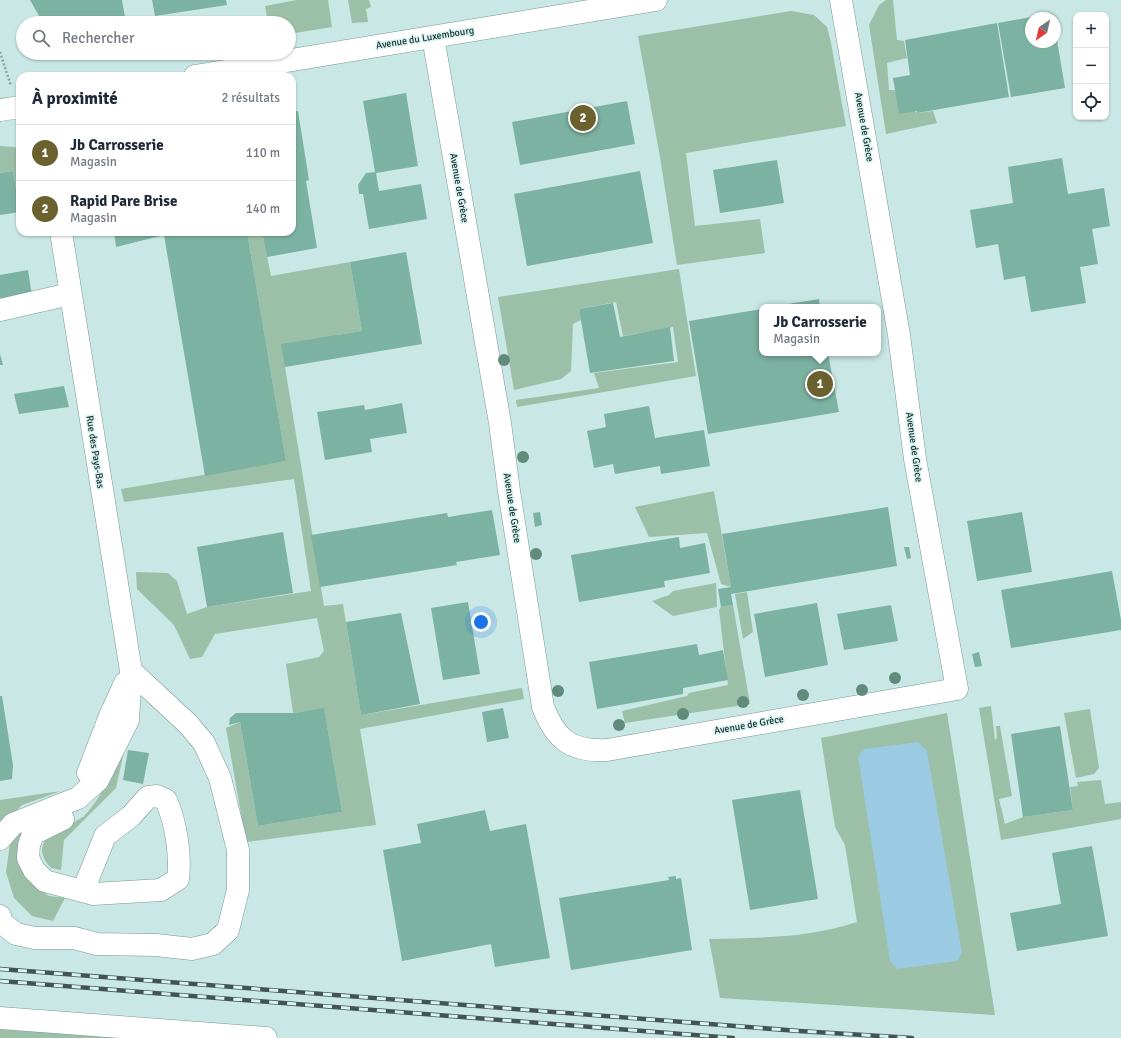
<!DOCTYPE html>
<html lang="fr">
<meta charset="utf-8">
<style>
:root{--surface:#fff;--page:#f2f2f3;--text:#1f2937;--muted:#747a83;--line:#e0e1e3;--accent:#6b612e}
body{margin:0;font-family:Signika,sans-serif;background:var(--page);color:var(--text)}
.controls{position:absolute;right:12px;top:12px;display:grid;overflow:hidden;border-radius:8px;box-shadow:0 1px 3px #0004}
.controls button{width:36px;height:36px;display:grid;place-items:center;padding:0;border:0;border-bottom:1px solid var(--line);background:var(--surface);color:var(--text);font:20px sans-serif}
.compass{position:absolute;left:1025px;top:12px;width:36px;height:36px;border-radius:50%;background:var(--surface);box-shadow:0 1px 3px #0004;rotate:214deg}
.you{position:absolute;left:481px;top:622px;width:14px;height:14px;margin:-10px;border:3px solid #fff;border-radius:50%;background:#1a73e8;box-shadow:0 0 0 6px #1a73e833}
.badge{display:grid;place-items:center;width:26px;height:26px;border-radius:50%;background:var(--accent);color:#fff;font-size:13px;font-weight:700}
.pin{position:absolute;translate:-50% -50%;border:2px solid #fff;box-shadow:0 1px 4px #0006}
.popup{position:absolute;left:759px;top:304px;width:122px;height:52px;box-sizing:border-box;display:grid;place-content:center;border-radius:8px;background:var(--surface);filter:drop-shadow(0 1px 3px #0005);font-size:13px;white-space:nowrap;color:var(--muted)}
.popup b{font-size:15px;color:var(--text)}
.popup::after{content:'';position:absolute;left:50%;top:100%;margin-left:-8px;border:8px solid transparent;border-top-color:var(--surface)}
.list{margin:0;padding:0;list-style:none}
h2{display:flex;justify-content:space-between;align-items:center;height:52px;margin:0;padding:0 16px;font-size:17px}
h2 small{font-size:13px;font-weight:400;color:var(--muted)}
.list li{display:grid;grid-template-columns:26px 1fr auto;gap:12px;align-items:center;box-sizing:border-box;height:56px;padding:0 16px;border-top:1px solid var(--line)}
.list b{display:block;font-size:15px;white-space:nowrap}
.list p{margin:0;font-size:13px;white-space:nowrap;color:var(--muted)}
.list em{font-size:13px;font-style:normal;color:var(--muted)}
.icon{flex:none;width:22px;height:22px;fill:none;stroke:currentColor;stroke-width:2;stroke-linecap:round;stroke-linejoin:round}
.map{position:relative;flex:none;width:1121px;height:1038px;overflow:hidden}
.search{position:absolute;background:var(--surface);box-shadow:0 1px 3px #0004;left:16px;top:16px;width:280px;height:44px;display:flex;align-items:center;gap:10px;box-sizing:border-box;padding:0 14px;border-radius:22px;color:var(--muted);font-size:15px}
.panel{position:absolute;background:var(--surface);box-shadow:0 1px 3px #0004;left:16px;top:72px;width:280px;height:164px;border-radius:12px}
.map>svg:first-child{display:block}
</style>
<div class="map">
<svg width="1121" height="1038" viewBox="0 0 1121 1038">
<rect width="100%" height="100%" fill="#c8e7e5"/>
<path fill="#9cbfa7" d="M297,0h31l4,27 -43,7v-11h-21l-3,-17z
M348,0h21l2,7 -5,2 2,13 -16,1z
M886,0h7l4,40 7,1 3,17 -20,5 2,27h6l22,23 16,-2 4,12 -51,11 -17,-109 10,-20z
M791,11l23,4 13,12 4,16 15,83 -160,27 9,73 65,-7 5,34 -88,12 -17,-108 -22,-121z
M0,146l15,1 5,5v60l-7,-41 -13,2z
M247,232h15l9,44 79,-14 12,69 -24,4 -53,32 39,239 19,-2 18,111 161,-27 2,11 -164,30 16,96 -130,17 -20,-114 14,-6 18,104 84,-14 -18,-103 -31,4 -7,-49 33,-7 5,-6 -7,-33 -102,16 -13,23 -12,2 -16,-34 -37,-36 -1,-17 32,1 9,8 10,33 20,-7 104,-16 -17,-112 -170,23 -3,-13 165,-28z
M679,269l17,107 -179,31 -1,-7 83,-12 -5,-15 84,-11 -5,-35 -50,9 -7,-34 -37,7 2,11 -8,4 -2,47 -10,8 -47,11 -16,-93z
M714,491l17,96 -10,-3 -14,-51 -58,4 -14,-30z
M716,583l1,24 -44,9 -21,-15 17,-6 4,-4z
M747,592l6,40 -10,7 -8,-45z
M733,605l17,99 -125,19 -3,-12 65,-15 2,-3 39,-8 -9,-75 2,-3z
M991,706l4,34 2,-2 -1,-12h4l12,70 -13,3 6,25 18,-7 50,-7 -3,-23 8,-1 -1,-4 24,-2 4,24 16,-2v17l-120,21 -22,-132z
M1090,709l9,59 -5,6 -18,4 -12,-65z
M947,713l48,302 -275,-17 -11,-59c49,-1 101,-1 148,-17l-12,-77 -10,-18 -14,-89z
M125,747l-9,41 -52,52 -3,30 -10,-2c-6,-7 -12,-15 -7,-25 4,-10 30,-19 40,-27 18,-18 29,-47 41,-69z
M61,791l-39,14 -22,22v-27z
M20,830l3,6v35l10,14 16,11 16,2 -12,23 -21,-5 -18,-18 -8,-26 4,-28z
M0,1024l207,14h-207z"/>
<path fill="#9acbe3" d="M918,742l9,9 35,202 -5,8 -60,8 -7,-8 -32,-205 6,-7z"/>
<path fill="#7cb2a1" d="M30,0h92l4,23h-55v-3l-6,3h-22z
M152,0h74l1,5 -72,11z
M1052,13l1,5h-22v24h24l1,-8 9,54 -54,9 -13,-74z
M997,23l12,74 -92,16v-2l-18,3 -6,-36 17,-3 -5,-35z
M406,93l12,73 -42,7 3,18 42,-7 6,35 -58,10 -6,-35h-4l-1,-9 8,-12 9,-1 -12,-71z
M627,101l8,43 -115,21 -8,-43z
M298,111l11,69 -3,1 11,67 -50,9 -5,-25h30v-120z
M1062,158l6,36 36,-6 6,38 -18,3 6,35 -18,3 6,36 -55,9 -6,-36 -21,4 -6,-36 -22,4 -6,-38 43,-7 -5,-36z
M777,160l7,43 -64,10 -7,-43z
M13,171l7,41 -20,3v-42z
M640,171l13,72 -126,23 -13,-72z
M114,232h133l39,229 -81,15 -41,-241 -48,12z
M406,252l16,92 -137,23 -4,-23 81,-13 -12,-69z
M28,270l4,26 -32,5v-26z
M819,299l1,8h-44v-1z
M613,303l7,34 50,-10 4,34 -84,12 -11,-64z
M762,309v44h66l11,59 -131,22 -19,-113z
M0,354l3,11h-3z
M64,386l5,21 -50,7 -5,-20z
M402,403l5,30 -37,6 2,13 -47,8 -8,-48 47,-7 1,5z
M649,406l6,32 49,-8 6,36 -49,8 -1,-8 -45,8 -2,-10 -19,4 -7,-37 19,-4 -2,-13z
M888,507l9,59 -166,28 2,11 -12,2 -3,-18 13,-2 -9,-53z
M492,510l8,45 -44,7 1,3 -137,22 -9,-52 136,-22 1,4z
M540,512l2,13 -7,2 -2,-14z
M1022,512l10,60 -55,9 -10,-60z
M283,532l10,61 -86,14 -10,-60z
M679,537l1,11 25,-5 5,30 -46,8 1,6 -86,15 -8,-47z
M904,547h5l2,11 -4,1z
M1112,571l9,49v10l-110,18 -10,-58z
M468,602l12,72 -37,6 -12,-72z
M817,603l11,62 -63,12 -11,-63z
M891,605l7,36 -54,9 -7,-36z
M401,613l19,91 -59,11 -15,-93z
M697,644l2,11 24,-5 5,30 -45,8v6l-86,15 -8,-47z
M979,652l3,14 -7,1 -3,-13z
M0,696h2l11,69 -1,14 -12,2z
M324,708l18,104 -84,14 -18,-104 -11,3 1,-7 6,-5h58z
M503,708l6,30 -22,4 -5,-30z
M1060,726l13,84 -50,7 -12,-83z
M128,750l21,3 -6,31 -20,-4z
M800,790l18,109 -68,11 -18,-110z
M485,810l5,21 36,-7 24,134 -55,9 -4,-23 -89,17 -19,-111 38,-7 -4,-19z
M1092,846l16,90 -91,15 -7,-38 51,-9 -9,-51z
M676,876v3l5,-1 11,72 -121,20 -12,-72 98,-16 12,-2 -1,-3z"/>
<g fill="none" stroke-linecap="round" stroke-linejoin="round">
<g stroke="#7a9795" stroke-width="23">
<path id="minor" d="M433,37l67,386 9,68 34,216c13,33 28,45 64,43l350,-61 -42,-230 -16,-124 -58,-335
M195,76l461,-76
M0,110l20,-3
M0,310l70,-16
M88,773l22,-57 15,-33
M63,819l-30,15 -4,11 -1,13 6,12 11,11 48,13 68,-4 17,-11c3,-25 -2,-56 -12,-79l-9,-4 -9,1 -17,19 -26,20 -22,55
M0,839l13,-15 65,-26 20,-18 30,-60 3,-49 -70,-439
M0,916l2,7 14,11 19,4h39l23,6 59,1 36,4 21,-5 15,-14 10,-40v-40l-18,-72 -16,-35 -16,-19 -57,-53
M0,1018l266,20"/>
</g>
<path stroke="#8ba4a2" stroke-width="2.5" stroke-dasharray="2 2" stroke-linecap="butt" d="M0,52l11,34"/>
<use href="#minor" stroke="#fff" stroke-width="22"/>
<g stroke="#435352" stroke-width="4.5">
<path id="rail" d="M0,969l799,62 113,7
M0,981l733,57"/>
</g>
<use href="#rail" stroke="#d5f4f2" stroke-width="3" stroke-dasharray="9" stroke-linecap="butt"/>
</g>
<g fill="#608b7b">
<circle cx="504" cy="360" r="6"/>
<circle cx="523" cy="457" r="6"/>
<circle cx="536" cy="554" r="6"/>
<circle cx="895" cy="678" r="6"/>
<circle cx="862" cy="690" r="6"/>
<circle cx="558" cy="691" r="6"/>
<circle cx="803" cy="695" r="6"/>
<circle cx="743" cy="702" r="6"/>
<circle cx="683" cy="714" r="6"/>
<circle cx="619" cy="725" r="6"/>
</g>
<g text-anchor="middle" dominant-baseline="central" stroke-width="3" stroke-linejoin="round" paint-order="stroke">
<g font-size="10" fill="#1d2928" stroke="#d5f4f2">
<text transform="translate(425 38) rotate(-9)">Avenue du Luxembourg</text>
<text transform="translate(864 127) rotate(80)">Avenue de Grèce</text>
<text transform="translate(459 188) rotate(80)">Avenue de Grèce</text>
<text transform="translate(914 447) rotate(82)">Avenue de Grèce</text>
<text transform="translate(95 452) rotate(81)">Rue des Pays-Bas</text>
<text transform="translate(512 508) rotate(81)">Avenue de Grèce</text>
<text transform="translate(749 725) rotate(-10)">Avenue de Grèce</text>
</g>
</g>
</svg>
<div class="controls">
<button>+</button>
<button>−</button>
<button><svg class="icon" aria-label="locate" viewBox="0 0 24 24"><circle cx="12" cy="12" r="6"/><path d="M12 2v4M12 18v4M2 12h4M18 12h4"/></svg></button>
</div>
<svg class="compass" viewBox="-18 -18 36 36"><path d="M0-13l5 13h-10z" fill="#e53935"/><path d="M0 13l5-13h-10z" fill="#747a83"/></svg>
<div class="you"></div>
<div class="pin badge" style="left:820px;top:384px">1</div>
<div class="popup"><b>Jb Carrosserie</b>Magasin</div>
<div class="pin badge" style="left:583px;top:118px">2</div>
<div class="search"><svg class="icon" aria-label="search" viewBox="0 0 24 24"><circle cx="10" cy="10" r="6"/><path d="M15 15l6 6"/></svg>Rechercher</div>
<section class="panel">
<h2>À proximité<small>2 résultats</small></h2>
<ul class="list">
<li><span class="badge">1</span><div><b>Jb Carrosserie</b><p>Magasin</p></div><em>110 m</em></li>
<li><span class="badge">2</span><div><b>Rapid Pare Brise</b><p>Magasin</p></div><em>140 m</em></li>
</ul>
</section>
</div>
